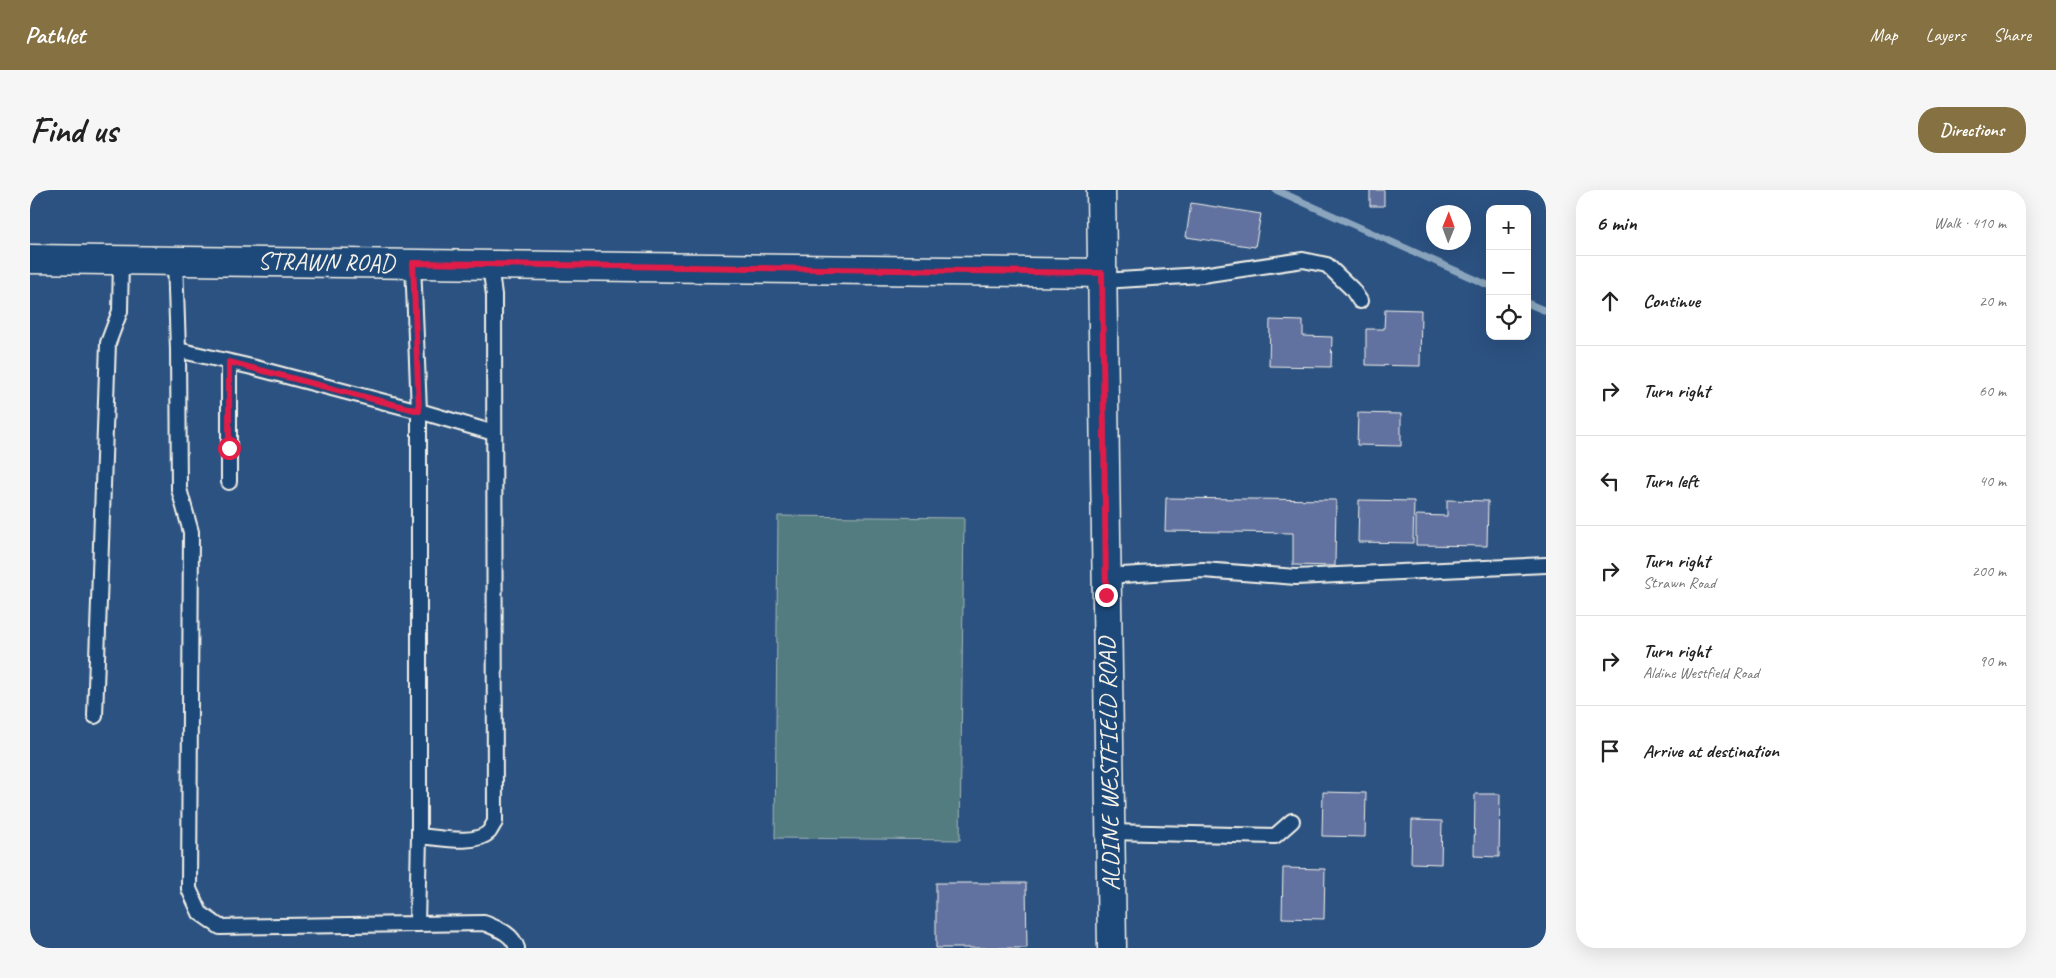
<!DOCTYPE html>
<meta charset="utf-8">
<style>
:root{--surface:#fff;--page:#f6f6f6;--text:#222;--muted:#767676;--line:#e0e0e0;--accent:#857141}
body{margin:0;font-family:Caveat,sans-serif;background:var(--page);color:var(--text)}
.controls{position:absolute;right:15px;top:15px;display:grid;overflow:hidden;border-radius:10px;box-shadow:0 5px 20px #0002}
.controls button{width:45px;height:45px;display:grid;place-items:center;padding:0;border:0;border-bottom:1px solid var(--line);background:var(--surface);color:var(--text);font:25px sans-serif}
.compass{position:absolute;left:1396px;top:15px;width:45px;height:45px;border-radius:50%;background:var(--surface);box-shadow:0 5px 20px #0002;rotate:1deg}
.stop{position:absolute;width:15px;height:15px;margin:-11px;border:4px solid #e11d48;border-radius:50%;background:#fff}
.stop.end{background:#e11d48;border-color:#fff;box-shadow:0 1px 5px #0008}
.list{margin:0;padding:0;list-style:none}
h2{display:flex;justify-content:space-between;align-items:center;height:65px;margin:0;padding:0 20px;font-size:21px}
h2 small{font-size:16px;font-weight:400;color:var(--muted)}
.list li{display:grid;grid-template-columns:32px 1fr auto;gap:15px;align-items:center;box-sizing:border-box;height:90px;padding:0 20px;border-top:1px solid var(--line)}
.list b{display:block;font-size:19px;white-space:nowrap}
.list p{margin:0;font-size:16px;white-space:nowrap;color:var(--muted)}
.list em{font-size:16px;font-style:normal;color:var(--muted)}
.icon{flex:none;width:28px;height:28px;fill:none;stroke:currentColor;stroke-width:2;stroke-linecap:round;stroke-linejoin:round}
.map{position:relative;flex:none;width:1516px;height:758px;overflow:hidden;border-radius:20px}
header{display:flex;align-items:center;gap:30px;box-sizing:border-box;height:70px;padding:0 25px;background:var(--accent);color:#fff}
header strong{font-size:24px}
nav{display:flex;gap:28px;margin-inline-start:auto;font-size:18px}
.intro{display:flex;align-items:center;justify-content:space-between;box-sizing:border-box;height:120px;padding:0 30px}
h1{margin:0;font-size:35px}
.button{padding:12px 22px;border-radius:20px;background:var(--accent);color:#fff;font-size:18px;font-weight:700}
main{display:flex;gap:30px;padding:0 30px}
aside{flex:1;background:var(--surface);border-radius:20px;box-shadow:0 5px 20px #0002}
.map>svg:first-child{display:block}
</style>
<header>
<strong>Pathlet</strong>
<nav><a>Map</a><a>Layers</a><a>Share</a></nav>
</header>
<div class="intro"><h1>Find us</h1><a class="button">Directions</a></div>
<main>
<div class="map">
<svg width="1516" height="758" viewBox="0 0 1516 758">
<rect width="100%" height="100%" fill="#2c5282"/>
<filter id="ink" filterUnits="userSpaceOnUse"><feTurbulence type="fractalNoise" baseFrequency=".02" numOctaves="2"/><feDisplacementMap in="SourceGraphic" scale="10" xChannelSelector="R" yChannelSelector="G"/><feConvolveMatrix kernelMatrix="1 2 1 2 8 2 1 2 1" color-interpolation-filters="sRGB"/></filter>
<g filter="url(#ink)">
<path fill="#537b81" stroke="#a4b6b4" d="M748,326l186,2 -4,322 -185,-2z"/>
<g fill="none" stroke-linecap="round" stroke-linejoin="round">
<path stroke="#8aa5bd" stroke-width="7" d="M1246,0l214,96
M1497,113l19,8"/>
</g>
<path fill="#6272a0" stroke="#f4f1e8" d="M1340,0h14v16h-14z
M1161,13l70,11 -6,33 -69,-10z
M1355,119l36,1 -1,56 -54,-1v-36h18z
M1240,130l33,1v15l29,1 -1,30 -62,-1z
M1328,223l43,1v32l-44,-1z
M1136,308l170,2 -1,66 -42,-1v-32l-128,-2z
M1329,310l55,1 -1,42 -55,-1z
M1417,310l41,1 -1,45 -71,-1v-30l31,1z
M1293,602l43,1 -1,44 -43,-1z
M1445,604h25l-1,63 -25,-1z
M1382,630l30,1 -1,43 -30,-1z
M1253,678l42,1 -1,50 -42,-1z
M906,693h90l1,65h-91z"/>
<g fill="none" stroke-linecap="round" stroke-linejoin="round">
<g stroke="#f4f1e8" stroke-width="18">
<path id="service" d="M145,70l3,90 1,139 12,43 -2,357 11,24 20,14 264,-4c14,6 28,10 33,25
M1072,91l100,-6 101,-15 24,5 25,24 8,12
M148,160l74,17 167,44 -6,-148
M199,172v120
M1076,386l97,-6 93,7 250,-12
M65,526l13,-373 12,-32 1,-51
M1080,642l165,4 17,-15
M389,646v-425l75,22
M387,734l2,-88c18,1 56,10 70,-4 2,-3 4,-7 6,-10l-1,-527 -4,-30"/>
</g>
<g stroke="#f4f1e8" stroke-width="31">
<path id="minor" d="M0,69l1072,14"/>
</g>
<g stroke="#f4f1e8" stroke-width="31">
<path id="secondary" d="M1071,0l11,758"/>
</g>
<use href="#service" stroke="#1f4a7a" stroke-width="14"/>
<use href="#minor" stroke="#1f4a7a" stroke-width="28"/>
<use href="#secondary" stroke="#1f4a7a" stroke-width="28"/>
</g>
</g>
<g fill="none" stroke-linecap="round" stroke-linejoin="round" filter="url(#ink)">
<path stroke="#e11d48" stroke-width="6" d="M199,258v-86l190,49 -6,-148 689,10 4,322"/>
</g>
<g text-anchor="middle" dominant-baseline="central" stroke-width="4" stroke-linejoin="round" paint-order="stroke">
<g font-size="25" fill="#f4f1e8" stroke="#1f4a7a">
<text transform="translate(296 72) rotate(1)">STRAWN ROAD</text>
<text transform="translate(1079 574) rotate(-91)">ALDINE WESTFIELD ROAD</text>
</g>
</g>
</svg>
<div class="controls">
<button>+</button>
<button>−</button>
<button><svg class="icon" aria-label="locate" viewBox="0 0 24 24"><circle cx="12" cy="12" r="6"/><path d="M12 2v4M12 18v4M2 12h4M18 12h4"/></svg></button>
</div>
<svg class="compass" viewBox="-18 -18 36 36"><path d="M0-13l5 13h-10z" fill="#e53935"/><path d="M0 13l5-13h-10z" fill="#767676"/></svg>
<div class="stop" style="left:199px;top:258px"></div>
<div class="stop end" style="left:1076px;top:405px"></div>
</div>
<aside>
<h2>6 min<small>Walk · 410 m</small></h2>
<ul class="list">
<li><svg class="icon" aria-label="ahead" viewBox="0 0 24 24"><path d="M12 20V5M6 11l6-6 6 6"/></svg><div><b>Continue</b></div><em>20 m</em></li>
<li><svg class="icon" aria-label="right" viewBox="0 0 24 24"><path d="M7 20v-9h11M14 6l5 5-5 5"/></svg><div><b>Turn right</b></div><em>60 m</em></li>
<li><svg class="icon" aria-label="left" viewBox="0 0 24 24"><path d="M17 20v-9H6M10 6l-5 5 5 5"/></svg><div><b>Turn left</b></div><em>40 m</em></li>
<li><svg class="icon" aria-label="right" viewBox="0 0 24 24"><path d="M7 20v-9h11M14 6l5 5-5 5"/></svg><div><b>Turn right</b><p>Strawn Road</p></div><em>200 m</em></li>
<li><svg class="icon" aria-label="right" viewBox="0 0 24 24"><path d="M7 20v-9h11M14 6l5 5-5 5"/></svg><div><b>Turn right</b><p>Aldine Westfield Road</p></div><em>90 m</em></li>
<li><svg class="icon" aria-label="arrive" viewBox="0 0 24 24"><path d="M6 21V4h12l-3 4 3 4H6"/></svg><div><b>Arrive at destination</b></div></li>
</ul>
</aside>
</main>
